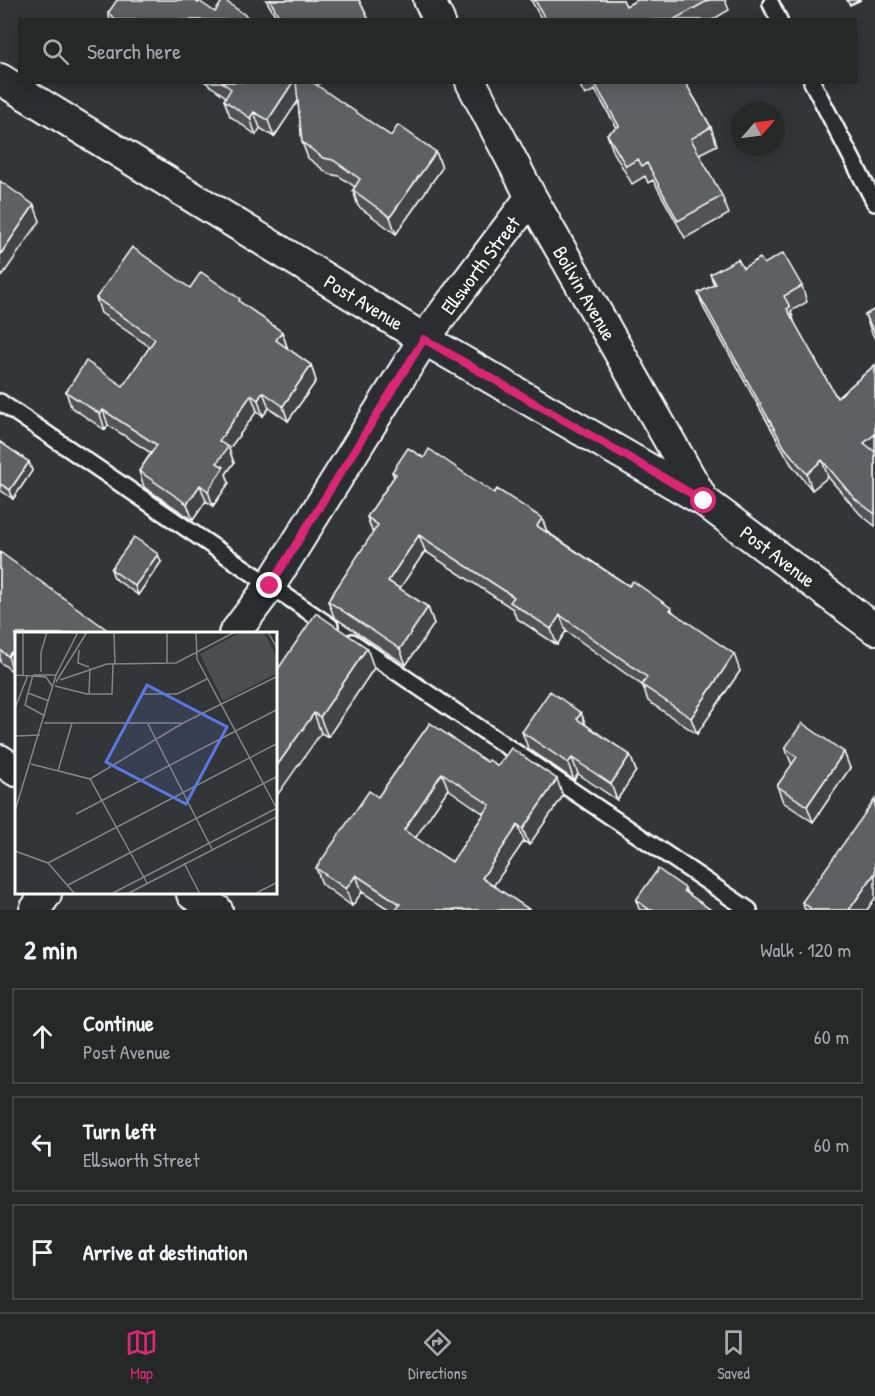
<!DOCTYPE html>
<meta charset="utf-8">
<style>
:root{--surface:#262828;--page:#2e3030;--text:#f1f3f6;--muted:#a4a6a8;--line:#424445;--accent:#db2777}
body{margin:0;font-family:"Patrick Hand",sans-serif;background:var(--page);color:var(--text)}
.compass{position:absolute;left:731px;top:102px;width:54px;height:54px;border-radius:50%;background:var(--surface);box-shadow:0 3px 15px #0003;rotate:62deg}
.stop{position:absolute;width:18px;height:18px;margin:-14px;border:4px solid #db2777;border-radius:50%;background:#fff}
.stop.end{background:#db2777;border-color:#fff;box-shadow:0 2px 6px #0008}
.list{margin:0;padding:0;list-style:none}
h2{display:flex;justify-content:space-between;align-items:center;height:78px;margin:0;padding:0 24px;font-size:26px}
h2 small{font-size:20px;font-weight:400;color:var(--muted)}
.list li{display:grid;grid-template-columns:39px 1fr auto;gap:18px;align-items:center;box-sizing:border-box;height:96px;margin:0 12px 12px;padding:0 12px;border:2px solid var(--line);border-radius:0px}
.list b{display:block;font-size:22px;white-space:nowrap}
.list p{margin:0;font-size:20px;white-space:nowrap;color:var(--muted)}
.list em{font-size:20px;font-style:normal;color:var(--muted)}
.icon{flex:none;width:33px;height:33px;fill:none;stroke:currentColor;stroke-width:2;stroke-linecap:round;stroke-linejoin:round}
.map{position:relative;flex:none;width:875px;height:910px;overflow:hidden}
.search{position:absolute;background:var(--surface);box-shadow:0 3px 15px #0003;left:18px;right:18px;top:18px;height:66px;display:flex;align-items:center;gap:15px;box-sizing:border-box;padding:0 21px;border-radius:0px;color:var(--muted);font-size:22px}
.sheet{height:402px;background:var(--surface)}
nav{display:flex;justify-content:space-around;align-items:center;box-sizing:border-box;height:84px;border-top:2px solid var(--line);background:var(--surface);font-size:16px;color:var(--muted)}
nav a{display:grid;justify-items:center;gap:3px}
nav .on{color:var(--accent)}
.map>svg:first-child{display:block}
</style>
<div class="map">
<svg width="875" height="910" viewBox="0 0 875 910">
<rect width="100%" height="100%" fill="#333536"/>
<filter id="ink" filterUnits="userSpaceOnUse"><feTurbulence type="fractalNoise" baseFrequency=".0167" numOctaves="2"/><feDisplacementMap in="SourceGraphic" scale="12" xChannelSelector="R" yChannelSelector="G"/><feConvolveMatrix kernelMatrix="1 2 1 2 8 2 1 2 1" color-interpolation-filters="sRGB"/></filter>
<g filter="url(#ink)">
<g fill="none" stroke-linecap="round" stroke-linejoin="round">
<g stroke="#fff" stroke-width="20">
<path id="service" d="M771,4l8,16
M812,82l63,121
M0,402l330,224
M352,642l397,268"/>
</g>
<g stroke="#fff" stroke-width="34">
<path id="minor" d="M429,0l10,20
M0,79l424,260 280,162 171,128
M471,82l60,115 172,303
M234,634l36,-48 154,-247 107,-142
M0,760l16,11
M192,894l25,16
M35,910l11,-16"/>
</g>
<use href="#service" stroke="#2a2d2e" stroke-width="15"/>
<use href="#minor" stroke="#2a2d2e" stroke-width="30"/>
</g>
<path fill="#525354" stroke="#fff" stroke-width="1.5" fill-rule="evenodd" d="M266,0h93l10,20h-91z
M531,0h92l3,6 11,-6h88l4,10 -17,10h-170z
M847,0h14l-11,5z
M198,3l17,9 37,8h-142l-2,-7z
M205,82h107l3,3 -1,-3h8l-6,4 75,50 45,16 6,16 -46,66 -38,-28 -5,-16 2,-3 -16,-11 -10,-2 -21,-16 -6,-16 -4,-42 -24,37 -14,-9 -4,7 -26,-19 -6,-16 2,-3z
M578,82h107l26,45 6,18 -18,9 23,42 7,18 -44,24 -32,-58 -5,3 -3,-7 -13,8 -19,-33 -6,-17 10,-6 -22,-38 -10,5z
M764,264l38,22 5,16 -16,9 4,13 42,74 38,-33v161l-15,-12 -32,-37 -16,13 -21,-26 -87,-155 -6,-16 16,-8 -4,-11z
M190,288l52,16 40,28 5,15v1l24,17 5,16 -28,40 -19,-13 -6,8 -6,-5 -28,38 5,14 -8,11 3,9 -16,23 -7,-5 -13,19 -49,-33 -5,-16 12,-18 -43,-28 -3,5 -34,-23 -5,-15 57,-6 27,-39 -49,-34 -5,-15z
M875,309v30l-4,-8 -6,-16z
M0,442l29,20 3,9 -19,28 -13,-9z
M424,458l118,60 5,14 82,54 42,22 2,4 67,59 -43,63 -49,-33 -5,-15 -77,-55 -9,14 -41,-27 -3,-9 -88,-58 -26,38 29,18 6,17 -28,41 -72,-48 -6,-16 45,-67 -6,-17 27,-40 -2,-5z
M0,552l16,82v34l-3,4 -13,-10z
M161,562l-23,33 -24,-17 -3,-9z
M374,668l-46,69 -7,-4 -45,-61z
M581,713l5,12 44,30 6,16 -19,29 -39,-26 -4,6 -46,-32 -6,-16z
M430,723l57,39 11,4 65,30 -34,49 -5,-4 -31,45 37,24h-140l-28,-18 -10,14 -30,-22 -6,-16 62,-71zM448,789l36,25 -32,48 -37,-24z
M785,748l65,20 -37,54 -30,-20 -6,-16 15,-21z
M685,888l2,5 24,17h-70l-2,-1 -3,-9z
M875,898l-8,12h-62l-3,-8z"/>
<path fill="#424445" stroke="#fff" stroke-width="1.5" d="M293,82h4l5,13 -28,42 -6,-17z
M254,112l6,16 -4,7 -6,-17z
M436,152l6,16 -46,66 -6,-17z
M34,205l6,16 -38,55 -2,-6v-15z
M282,332l5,15 -6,9 -5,-16z
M311,365l5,16 -28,40 -5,-15z
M263,392l6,16 -6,8 -5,-16z
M251,395l6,16 -28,38 5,14 -8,11 3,9 -16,23 -5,-15 9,-28 2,-22z
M103,410l5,15 -3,5 -5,-16z
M875,434v21l-11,-12z
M822,460l6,17 -16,13 -5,-16z
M29,462l3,9 -19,28 -3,-9z
M200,485l6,16 -13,19 -6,-16z
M542,518l6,17 -11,-9z
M419,535l6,16 -31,46 -6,-16z
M158,554l3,8 -23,33 -3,-9z
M428,607l6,17 -28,41 -6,-16z
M560,615l6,16 -9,14 -6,-16z
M367,648l7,20 -46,69 -8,-20z
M11,652l5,15 -3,5 -5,-16z
M734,654l6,17 -43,63 -6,-16z
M314,713l7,20 -45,64v-30z
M581,713l6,16 -10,-10z
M844,752l6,16 -37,54 -6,-16z
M630,755l6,16 -19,29 -6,-16z
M572,758l6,16 -4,6 -6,-17z
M442,773l6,16 -38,57 -6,-16z
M557,779l6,17 -34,49 -6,-16z
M518,825l6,16 -36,53 -6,-16z
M875,873v25l-8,12h-18z
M356,875l6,17 -10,14 -6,-17z"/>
<path fill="#5f6162" stroke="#fff" stroke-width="1.5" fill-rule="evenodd" d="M117,0h77l4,3 1,-2 16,11 8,-12h1l28,20h-135l-9,-7z
M270,0h89l10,20h-88z
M535,0h88l3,6 11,-6h72l-36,20h-127z
M222,82h71l-25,38 -14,-8 -4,6 -26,-18 7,-11z
M296,82h16l79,54 7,-11 38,27 -46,65 -37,-27 7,-11 -27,-19 -10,-2 -21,-16z
M594,82h91l26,45 -20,12 31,57 -44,25 -31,-58 -5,3 -4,-7 -12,7 -19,-32 12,-8z
M0,181l34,24 -34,50z
M132,247l58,41 11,-16 39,27 -1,2 43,31 -6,8 35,25 -28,41 -20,-14 -5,8 -7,-5 -32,46 9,6 -11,16 7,4 -16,24 -8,-6 -13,19 -48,-33 18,-26 -54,-35 -3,4 -34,-22 20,-31 37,25 32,-47 -59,-41z
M783,253l19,33 -18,10 6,11 -3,2 50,89 38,-33v69l-11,9 11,9v62l-21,-16 -32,-38 -15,14 -22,-26 -87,-155 18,-9 -6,-10 28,-15 5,9 17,-10 4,6z
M875,309v24l-10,-18z
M0,442l29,20 -19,28 -10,-6z
M408,448l16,10 5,-9 65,44 3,-4 45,29 -5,8 92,60 4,-5 38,27 -1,2 64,44 -43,64 -49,-33 5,-8 -87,-62 -9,14 -41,-27 4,-5 -95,-62 -31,46 40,26 -28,42 -72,-48 50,-76 -11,-8 29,-43 -4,-2z
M134,537l24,17 -23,32 -24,-17z
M0,552l113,82h-97v21l-5,-3 -3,4 -8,-6z
M316,613l51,35 -47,69 -6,-4 -38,54v-95z
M550,691l31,22 -4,6 53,36 -19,29 -39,-26 -4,5 -46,-31z
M430,723l57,39 2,-2 9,6 13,-18 46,31 -34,50 -5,-4 -36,53 48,32h-134l4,-6 -44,-29 -10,14 -30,-21 53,-77 9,6zM442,773l48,32 -38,57 -48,-32z
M802,723l42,29 -37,54 -30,-20 20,-29 -12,-9z
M875,799v74l-26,37h-36l-11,-8z
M658,869l27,19 -1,3 27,19h-61l-14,-10z"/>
</g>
<g fill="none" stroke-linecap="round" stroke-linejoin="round" filter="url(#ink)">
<path stroke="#db2777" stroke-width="8" d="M270,586l154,-247 280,162"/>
</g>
<g text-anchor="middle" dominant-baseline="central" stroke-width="6" stroke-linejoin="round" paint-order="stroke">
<g font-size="20" fill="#fff" stroke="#2a2d2e">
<text transform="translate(480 265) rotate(-53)">Ellsworth Street</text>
<text transform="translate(585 293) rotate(60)">Boilvin Avenue</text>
<text transform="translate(364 302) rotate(31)">Post Avenue</text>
<text transform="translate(778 556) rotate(37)">Post Avenue</text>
</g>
</g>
<g transform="translate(15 632)">
<rect width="262" height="262" fill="#333536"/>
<path d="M226,0h23l13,26v15l-54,28 -23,-47z" fill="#4c4f50"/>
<path fill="none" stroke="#858686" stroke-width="1.5" d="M99,0l1,32M152,0v32M181,0l1,27 81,152M253,0l10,18M64,18l-1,13 11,4M26,40v-20l6,-20M0,43l31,2 6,9M8,43v-43M18,43l-5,18 21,8M18,43h23M45,48l47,-16 69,-1 59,-31M41,50l31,-50M40,54l32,8h25l1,-30M13,61l-3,12 20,11M74,62l1,-26M127,62h35l30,-15M0,76l13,-33M29,91h137M133,92l64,125M0,104l25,-1M16,132l59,15 57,104M43,139l14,-48M75,147l93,-56 95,-47M0,179l41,-136 22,-43M61,182l202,-105M0,219l33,12 27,31M33,231l230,-120M169,231l16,31M53,253l210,-109M96,262l166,-86M112,262l151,-78M239,262l24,-12"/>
<path fill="#567ae2" fill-opacity="0.15" stroke="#567ae2" stroke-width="3" d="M132,53l80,42 -41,77 -80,-42z"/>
<rect width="262" height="262" fill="none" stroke="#fff" stroke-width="3"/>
</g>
</svg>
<svg class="compass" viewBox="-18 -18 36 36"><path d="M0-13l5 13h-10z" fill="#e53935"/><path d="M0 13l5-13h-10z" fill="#a4a6a8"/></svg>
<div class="stop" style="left:704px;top:501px"></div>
<div class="stop end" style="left:270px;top:586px"></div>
<div class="search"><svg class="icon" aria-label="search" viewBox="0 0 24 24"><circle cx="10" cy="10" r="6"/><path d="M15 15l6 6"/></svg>Search here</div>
</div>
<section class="sheet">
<h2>2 min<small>Walk · 120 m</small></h2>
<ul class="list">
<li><svg class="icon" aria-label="ahead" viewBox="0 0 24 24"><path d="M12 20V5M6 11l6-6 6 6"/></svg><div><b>Continue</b><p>Post Avenue</p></div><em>60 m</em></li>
<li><svg class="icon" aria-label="left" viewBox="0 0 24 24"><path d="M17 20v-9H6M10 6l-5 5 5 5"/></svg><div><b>Turn left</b><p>Ellsworth Street</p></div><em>60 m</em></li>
<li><svg class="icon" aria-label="arrive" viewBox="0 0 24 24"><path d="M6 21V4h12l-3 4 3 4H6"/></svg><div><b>Arrive at destination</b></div></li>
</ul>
</section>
<nav>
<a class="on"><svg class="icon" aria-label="map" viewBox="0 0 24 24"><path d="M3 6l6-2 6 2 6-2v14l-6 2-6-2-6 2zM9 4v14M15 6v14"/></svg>Map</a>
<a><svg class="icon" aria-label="directions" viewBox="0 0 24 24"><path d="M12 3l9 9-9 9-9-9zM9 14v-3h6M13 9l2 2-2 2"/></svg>Directions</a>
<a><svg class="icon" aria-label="saved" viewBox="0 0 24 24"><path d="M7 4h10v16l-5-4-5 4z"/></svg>Saved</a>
</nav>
